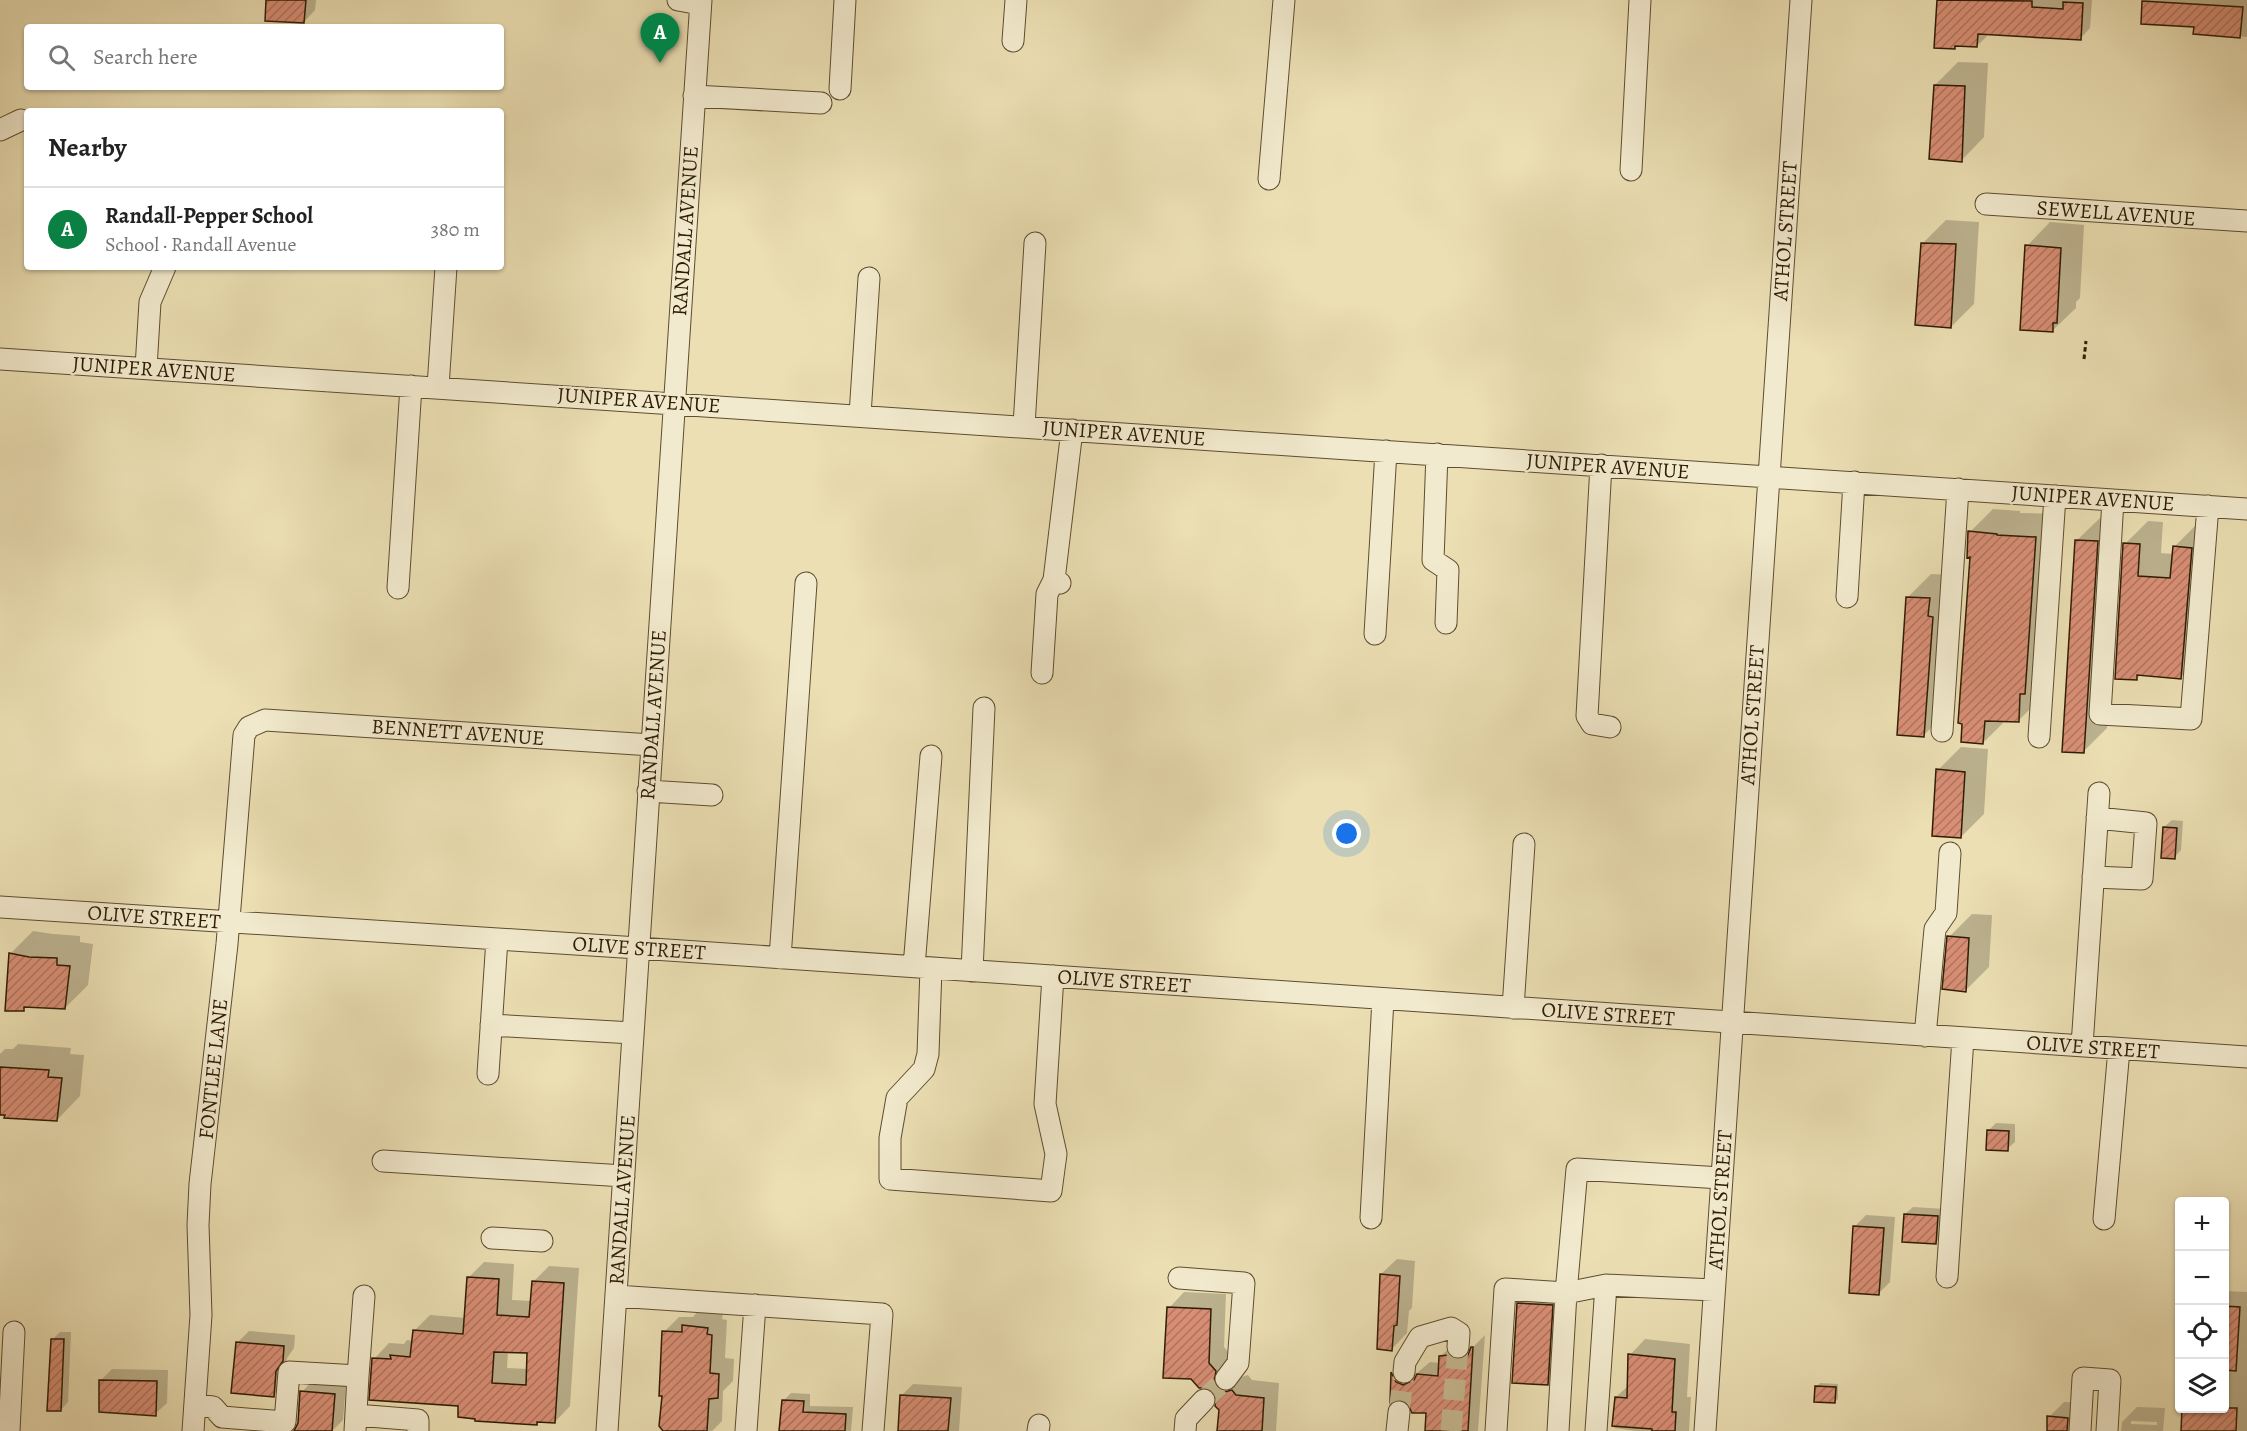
<!DOCTYPE html>
<meta charset="utf-8">
<style>
:root{--surface:#fff;--page:#f6f6f6;--text:#222;--muted:#767676;--line:#e0e0e0;--accent:#0b8043}
body{margin:0;font-family:Alegreya,serif;background:var(--page);color:var(--text)}
.controls{position:absolute;right:18px;bottom:18px;display:grid;overflow:hidden;border-radius:6px;box-shadow:0 2px 4px #0004}
.controls button{width:54px;height:54px;display:grid;place-items:center;padding:0;border:0;border-bottom:2px solid var(--line);background:var(--surface);color:var(--text);font:30px sans-serif}
.you{position:absolute;left:1347px;top:834px;width:21px;height:21px;margin:-15px;border:4px solid #fff;border-radius:50%;background:#1a73e8;box-shadow:0 0 0 9px #1a73e833}
.badge{display:grid;place-items:center;width:39px;height:39px;border-radius:50%;background:var(--accent);color:#fff;font-size:20px;font-weight:700}
.pin{position:absolute;translate:-50% -50px;filter:drop-shadow(0 2px 3px #0008)}
.pin::after{content:'';position:absolute;top:32px;width:21px;height:18px;background:inherit;clip-path:polygon(0 0,100% 0,50% 100%)}
.list{margin:0;padding:0;list-style:none}
h2{display:flex;justify-content:space-between;align-items:center;height:78px;margin:0;padding:0 24px;font-size:26px}
h2 small{font-size:20px;font-weight:400;color:var(--muted)}
.list li{display:grid;grid-template-columns:39px 1fr auto;gap:18px;align-items:center;box-sizing:border-box;height:84px;padding:0 24px;border-top:2px solid var(--line)}
.list b{display:block;font-size:22px;white-space:nowrap}
.list p{margin:0;font-size:20px;white-space:nowrap;color:var(--muted)}
.list em{font-size:20px;font-style:normal;color:var(--muted)}
.icon{flex:none;width:33px;height:33px;fill:none;stroke:currentColor;stroke-width:2;stroke-linecap:round;stroke-linejoin:round}
.map{position:relative;flex:none;width:2247px;height:1431px;overflow:hidden}
.search{position:absolute;background:var(--surface);box-shadow:0 2px 4px #0004;left:24px;top:24px;width:480px;height:66px;display:flex;align-items:center;gap:15px;box-sizing:border-box;padding:0 21px;border-radius:6px;color:var(--muted);font-size:22px}
.panel{position:absolute;background:var(--surface);box-shadow:0 2px 4px #0004;left:24px;top:108px;width:480px;height:162px;border-radius:6px}
.map>svg:first-child{display:block}
</style>
<div class="map">
<svg width="2247" height="1431" viewBox="0 0 2247 1431">
<defs>
<pattern id="building-hatch" width="6" height="6" patternUnits="userSpaceOnUse" patternTransform="scale(1.5)"><rect width="6" height="6" fill="#d98f76"/><path d="M-1 1l2-2M0 6l6-6M5 7l2-2" fill="none" stroke="#b0745f"/></pattern>
</defs>
<rect width="100%" height="100%" fill="#ebdfb3"/>
<filter id="stains"><feTurbulence type="fractalNoise" baseFrequency=".00333" numOctaves="4"/><feColorMatrix values="0 0 0 0 .2 0 0 0 0 .09 0 0 0 0 .02 0 0 0 .5 -.17"/></filter>
<radialGradient id="worn" r=".72"><stop offset=".6" stop-color="#630" stop-opacity="0"/><stop offset="1" stop-color="#630" stop-opacity=".3"/></radialGradient>
<path fill="#0003" fill-rule="evenodd" d="M268,0h48l-1,10 -11,12z
M1939,0h153l-2,28 -10,11 -93,-6v3l-10,10 -20,-1 -3,3 -18,-1z
M2145,0h102v37l-52,-5v-7l-51,-24z
M1958,62l30,1 -4,74 -23,24 -26,-76z
M1946,220l33,2 -5,82 -23,23 -28,-84z
M2050,222l34,3 -4,73 -4,4v6l-24,23 -25,-85z
M1993,509l27,2v2l39,1 -18,184 -23,23h-13l-22,22 -13,-211z
M2100,518l20,1 -13,209 -24,24 -7,-211z
M2148,521l15,1 -2,31 12,1 1,-7 23,-23 7,130 -23,23 -40,-3 -5,5 -11,-135z
M1931,574l22,1 -7,138 -23,23 -15,-139z
M1961,747l27,2 -4,65 -23,23 -23,-67z
M2172,820l11,1 -2,29 -7,8 -10,-31z
M1972,914l20,1 -3,52 -23,23 -17,-53z
M33,931l20,3 27,2v6l13,2 -5,41 -23,23 -38,-2 -4,4 -13,-56z
M18,1044l53,4 -1,6 14,1 -4,41 -23,24 -57,-4v-62l5,-5h8z
M1996,1123l19,1v18l-8,7 -19,-18z
M1913,1207l32,2 -2,26 -7,7 -31,-28z
M1866,1215l29,2 -5,65 -11,11 -25,-66z
M1397,1259l18,2 -3,47 -3,3 -2,22 -15,16 -11,-75z
M484,1262l30,2 -2,36 20,1 1,-19 16,-16 30,2 -9,138 -15,16 -16,-2 -3,3 -76,-18 -86,-46 15,-16 15,1 3,-4 6,1 1,-10 16,-16 36,3 3,-41zM508,1351l21,1 -1,17 -21,-1z
M2224,1291l23,1v139h-65l42,-23z
M1184,1292l42,2 -2,53 7,8 3,19 7,3 7,-2 4,5 27,3 -3,48h-57l1,-22 -2,-12 -49,-89z
M1530,1292l33,2 -4,78 -12,11 -29,-80z
M699,1310l24,3 -1,6 5,1 -2,38 9,1 -1,22 -10,10 -1,30 -10,10h-47l-1,-99 15,-15h14z
M249,1331l46,4 -1,13 -7,10 -2,25 -11,12 -37,-52z
M60,1332h11l-3,70 -7,8 -9,-70z
M1485,1335l-7,96h-52l1,-19 -26,-14 -9,3 1,-28 11,-11 4,8 9,3 13,-11 10,1v-6l13,-13h9l10,4z
M1645,1339l45,5 -3,53h4l-2,34h-54l-21,-3 2,-31 13,-12 1,-30z
M112,1369l56,1 -1,33 -12,11 -54,-34z
M313,1380l33,3 -3,37 -11,11h-9l-24,-8 3,-31z
M1820,1383l18,1v15l-4,3 -18,-15z
M913,1384l49,3 -3,44h-59l1,-35z
M791,1393l19,1v12l43,1 -2,24h-70l3,-31z
M2064,1402l19,1 3,28h-38l1,-14z
M2137,1407l28,1 -2,23h-42l1,-9zM2131,1421l26,1v3l-26,-1z"/>
<path fill="url(#building-hatch)" stroke="#2f1c03" stroke-width="1.5" fill-rule="evenodd" d="M266,0h40l-2,23 -39,-2z
M1937,0l95,1v6l31,2v-7l20,1 -2,37 -103,-6 -1,13 -22,-1v3l-21,-1z
M2142,1l101,6 -3,31 -47,-4 1,-7 -53,-3z
M1934,85l31,1 -3,76 -33,-3z
M1921,243l35,1 -5,84 -36,-3z
M2025,245l36,3 -4,75h-4v9l-33,-2z
M1968,531l29,3v1l39,2 -11,157h-5l-1,28 -34,-1 -2,23 -22,-2 1,-18 -4,-1 12,-166 -3,1z
M2075,540l23,1 -14,212 -22,-1z
M2123,543l17,1 -2,32 32,2 3,-32 19,2 -11,131 -44,-4v5l-22,-1z
M1906,597l24,1 -2,18 5,1 -9,120 -27,-2z
M1936,769l29,3 -4,66 -29,-2z
M2163,827l14,1 -2,31 -14,-1z
M1947,936l22,2 -3,54 -24,-3z
M9,953l20,4 28,1v7l13,1 -5,43 -41,-2v4h-19z
M0,1067l49,3 -1,7 14,1 -5,43 -53,-3 1,-3h-5z
M1987,1130l22,1 -1,20 -22,-1z
M1904,1214l34,2 -2,28 -34,-2z
M1853,1226l31,2 -5,67 -30,-2z
M1380,1274l20,2 -3,49 -3,1 -2,25 -15,-2z
M467,1277l32,2 -2,36 32,2 3,-36 32,2 -9,140 -18,-1v3l-62,-4v-2l-17,-2v-11l-89,-6 3,-42 19,1 -1,-4 20,2 3,-27 50,4zM494,1352l33,1 -1,32 -34,-2z
M1517,1303l36,2 -5,80 -36,-2z
M2224,1306l16,1 -4,64 -12,-1z
M1167,1307l44,2 -2,54 7,8 -2,12 4,6 6,3 8,-2 4,5 28,3 -2,33h-45l2,-21 -4,-4 1,-9 -3,-6 -7,-3h-7l-8,-9 -28,-1z
M682,1325l26,3 -1,6 5,1 -2,38 9,1 -1,24 -9,1 -2,32h-44l-4,-5 3,-30h-3l3,-65 20,1z
M51,1339h13l-3,72h-14z
M236,1342l48,4 -1,15 -7,10 -2,26 -43,-4z
M1471,1347h2l-5,84h-43l1,-18h-14l-5,-11 -6,-3 -11,4 1,-31 5,10 7,3 11,-5 3,-6 21,2 1,-20 10,-1 8,5 6,-1 5,-4z
M1628,1354l47,5 -3,53h4l-1,19h-23v-2l-40,-3 3,-29 12,1z
M99,1380l58,1 -1,35 -57,-4z
M1815,1386l21,1 -1,16 -21,-1z
M300,1391l35,3 -3,37h-38l4,-8z
M900,1395l51,3 -3,33h-50z
M782,1400l22,1 -1,11 43,2 -1,17h-66z
M2182,1408h55l-1,23h-55z
M2047,1416l21,2 -1,13h-20z"/>
<g fill="none" stroke-linecap="round" stroke-linejoin="round">
<path stroke="#c5b890" stroke-width="21" stroke-dasharray="21 10" stroke-linecap="butt" d="M1204,1400l22,-21
M1399,1412l5,-40
M1451,1431l7,-84"/>
<g stroke="#5e4d2f" stroke-width="23">
<path id="minor" d="M678,0l22,4
M1013,41l3,-41
M840,89l5,-89
M694,96l127,7
M0,130l21,-10
M1631,170l9,-170
M1269,179l15,-179
M1986,204l261,17
M0,359l2247,150
M146,368l4,-66 15,-35
M438,387l8,-120
M860,415l9,-137
M1024,426l11,-183
M1437,454l-4,106 15,10 -2,53
M1601,465l-14,251 5,8 18,3
M2113,500l-13,214 91,5 17,-213
M1060,583l-6,-3 18,-150
M398,588l13,-202
M1847,597l7,-115
M1375,634l11,-183
M1042,673l5,-79 7,-14
M1942,731l16,-242
M2039,737l16,-241
M648,791l64,4
M2093,877l49,2 4,-56 -49,-5
M0,907l638,41 1609,109
M780,958l26,-375
M914,967l17,-211
M931,968l-3,86 -4,15 -27,29 -7,40v41l161,12 5,-37 -11,-50 8,-128
M972,971l12,-263
M1513,1008l11,-164
M491,1025l142,8
M1925,1036l10,-107 11,-16 4,-60
M2082,1046l17,-253
M488,1074l9,-135
M383,1161l241,15
M1371,1218l12,-219
M2104,1219l15,-170
M492,1238l50,3
M1947,1277l16,-239
M1179,1278l65,5 -6,80 -12,16
M1714,1290l-108,-5 -40,8 11,-124 144,9
M616,1296l266,18 -9,117
M1404,1372l1,-10 15,-25 31,-9 8,5 -1,14
M358,1376l6,-80
M195,1405l18,2 9,10 63,5 4,-50 69,4 -3,55
M356,1415l62,5v11
M9,1431l5,-99
M193,1431l8,-116 -3,-90 2,-41 27,-240 17,-209 5,-8 16,-7 387,25
M607,1431l94,-1431
M746,1431l9,-126
M1038,1431l1,-6
M1185,1431l1,-12 18,-19
M1397,1431l2,-19
M1496,1431l9,-142 61,4 -8,138
M1596,1431l10,-146
M1705,1431l96,-1431
M2080,1431l3,-53 27,2 -3,51"/>
</g>
<path stroke="#2f1c03" stroke-width="3" stroke-dasharray="4.5 3" stroke-linecap="butt" d="M2084,359l2,-18"/>
<use href="#minor" stroke="#f2eace" stroke-width="21"/>
</g>
<g text-anchor="middle" dominant-baseline="central" stroke-width="4.5" stroke-linejoin="round" paint-order="stroke">
<g font-size="21" fill="#2f1c03" stroke="#f2eace">
<text transform="translate(2116 213) rotate(4)">SEWELL AVENUE</text>
<text transform="translate(685 231) rotate(-86)">RANDALL AVENUE</text>
<text transform="translate(1785 231) rotate(-86)">ATHOL STREET</text>
<text transform="translate(154 369) rotate(4)">JUNIPER AVENUE</text>
<text transform="translate(639 400) rotate(4)">JUNIPER AVENUE</text>
<text transform="translate(1124 433) rotate(4)">JUNIPER AVENUE</text>
<text transform="translate(1608 466) rotate(4)">JUNIPER AVENUE</text>
<text transform="translate(2093 498) rotate(4)">JUNIPER AVENUE</text>
<text transform="translate(653 715) rotate(-86)">RANDALL AVENUE</text>
<text transform="translate(1752 715) rotate(-86)">ATHOL STREET</text>
<text transform="translate(458 732) rotate(4)">BENNETT AVENUE</text>
<text transform="translate(154 917) rotate(4)">OLIVE STREET</text>
<text transform="translate(639 948) rotate(4)">OLIVE STREET</text>
<text transform="translate(1124 981) rotate(4)">OLIVE STREET</text>
<text transform="translate(1608 1014) rotate(4)">OLIVE STREET</text>
<text transform="translate(2093 1047) rotate(4)">OLIVE STREET</text>
<text transform="translate(213 1069) rotate(-84)">FONTLEE LANE</text>
<text transform="translate(622 1200) rotate(-86)">RANDALL AVENUE</text>
<text transform="translate(1720 1200) rotate(-86)">ATHOL STREET</text>
</g>
</g>
<rect width="100%" height="100%" filter="url(#stains)"/>
<rect width="100%" height="100%" fill="url(#worn)"/>
</svg>
<div class="controls">
<button>+</button>
<button>−</button>
<button><svg class="icon" aria-label="locate" viewBox="0 0 24 24"><circle cx="12" cy="12" r="6"/><path d="M12 2v4M12 18v4M2 12h4M18 12h4"/></svg></button>
<button><svg class="icon" aria-label="layers" viewBox="0 0 24 24"><path d="M12 4l9 5-9 5-9-5zM3 14l9 5 9-5"/></svg></button>
</div>
<div class="you"></div>
<div class="pin badge" style="left:660px;top:63px">A</div>
<div class="search"><svg class="icon" aria-label="search" viewBox="0 0 24 24"><circle cx="10" cy="10" r="6"/><path d="M15 15l6 6"/></svg>Search here</div>
<section class="panel">
<h2>Nearby<small></small></h2>
<ul class="list">
<li><span class="badge">A</span><div><b>Randall-Pepper School</b><p>School · Randall Avenue</p></div><em>380 m</em></li>
</ul>
</section>
</div>
